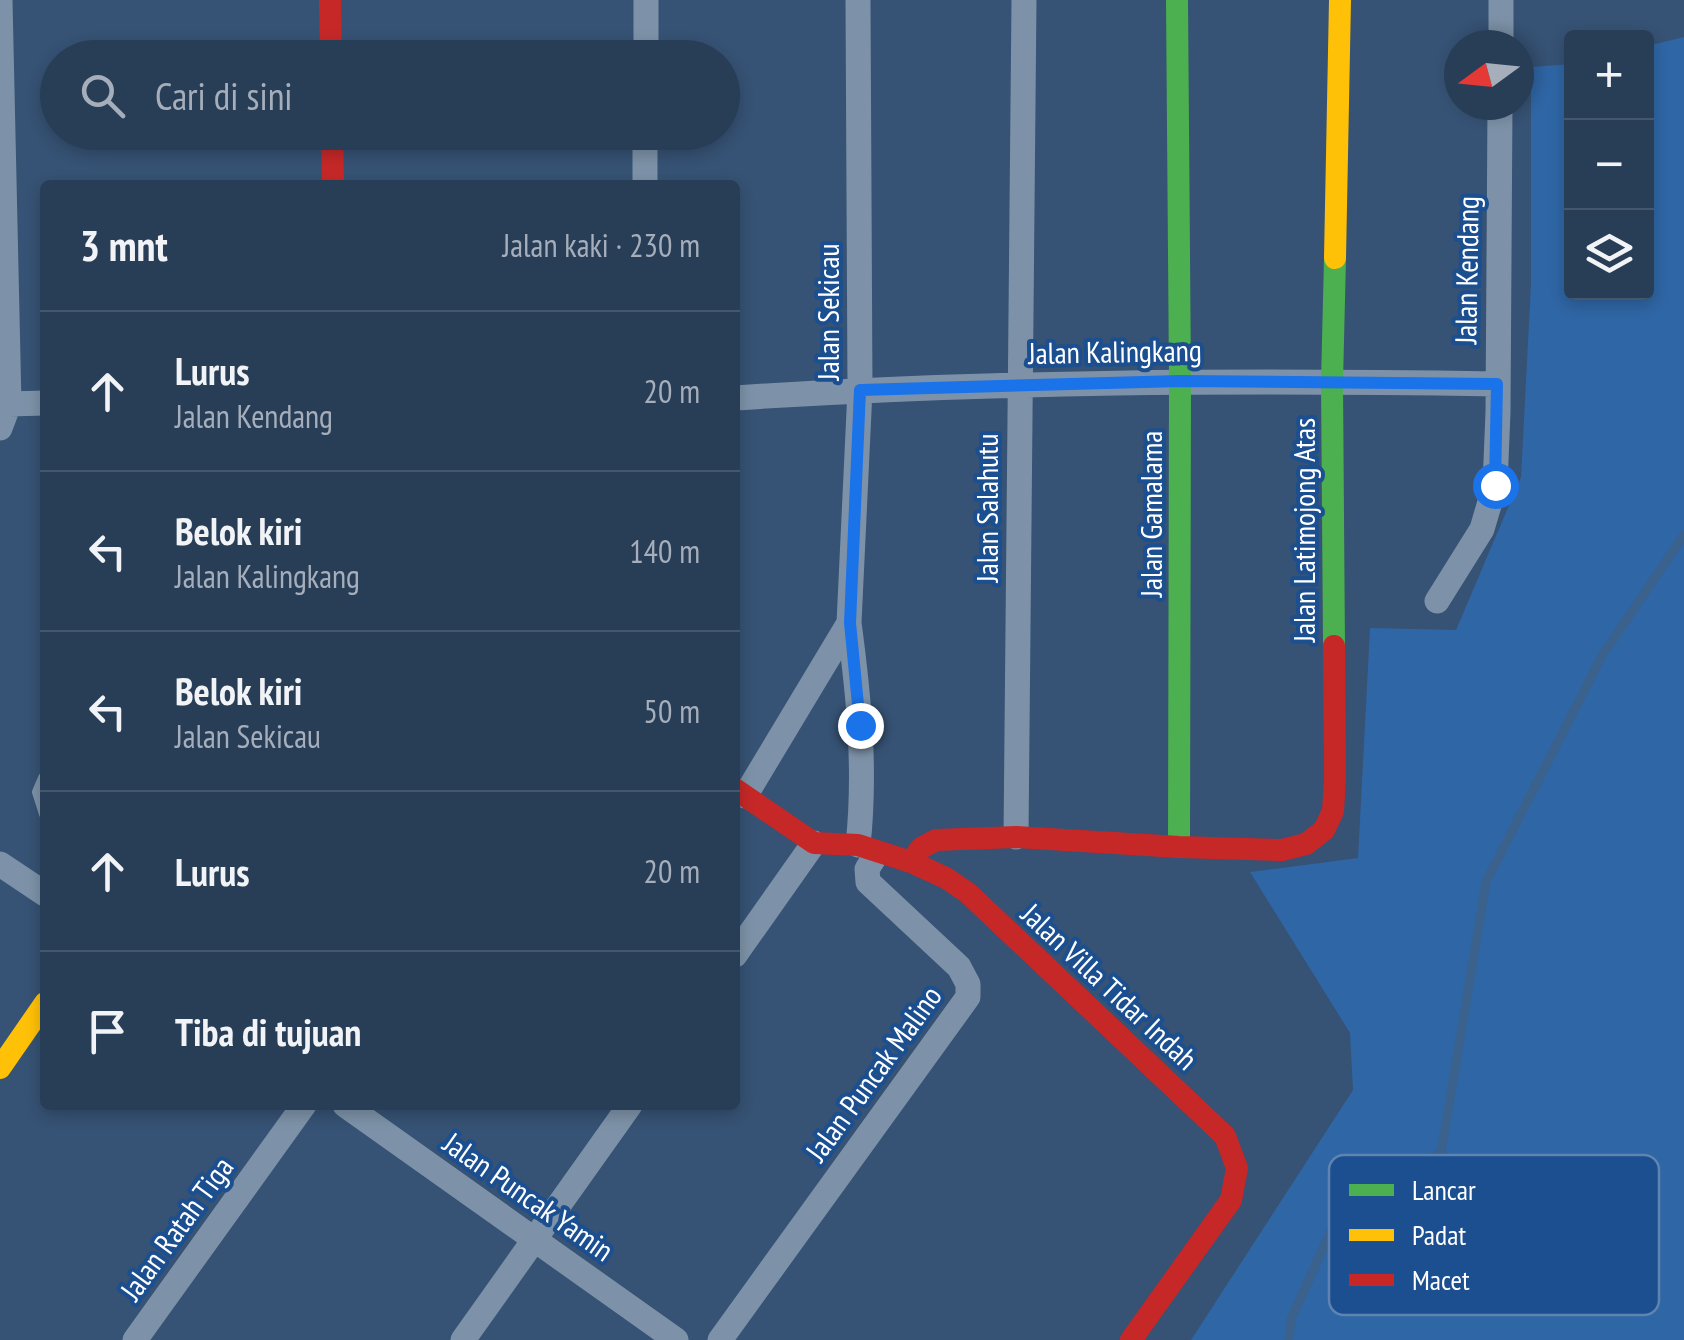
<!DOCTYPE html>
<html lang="id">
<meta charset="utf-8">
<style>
:root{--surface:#283e57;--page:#30455d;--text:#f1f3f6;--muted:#a5aeba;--line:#44576d}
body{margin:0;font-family:"PT Sans Narrow",sans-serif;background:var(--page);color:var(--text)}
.controls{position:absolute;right:30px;top:30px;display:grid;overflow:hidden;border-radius:10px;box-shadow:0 5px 15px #0003}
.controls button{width:90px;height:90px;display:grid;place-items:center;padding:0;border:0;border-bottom:2px solid var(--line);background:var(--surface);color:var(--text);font:50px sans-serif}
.compass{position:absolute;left:1444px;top:30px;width:90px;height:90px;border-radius:50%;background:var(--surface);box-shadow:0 5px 15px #0003;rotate:255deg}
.stop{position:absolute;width:30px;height:30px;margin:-22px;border:8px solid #1a73e8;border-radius:50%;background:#fff}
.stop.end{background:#1a73e8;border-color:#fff;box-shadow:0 2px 10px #0008}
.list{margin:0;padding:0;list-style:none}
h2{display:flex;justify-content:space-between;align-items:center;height:130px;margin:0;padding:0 40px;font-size:42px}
h2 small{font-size:32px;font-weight:400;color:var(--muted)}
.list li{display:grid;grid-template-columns:65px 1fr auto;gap:30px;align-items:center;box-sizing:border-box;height:160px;padding:0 40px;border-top:2px solid var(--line)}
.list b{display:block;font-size:38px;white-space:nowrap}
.list p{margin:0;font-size:32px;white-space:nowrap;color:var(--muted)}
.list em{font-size:32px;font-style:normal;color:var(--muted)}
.icon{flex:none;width:55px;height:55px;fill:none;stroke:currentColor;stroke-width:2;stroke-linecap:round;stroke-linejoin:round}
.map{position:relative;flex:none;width:1684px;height:1340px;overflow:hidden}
.search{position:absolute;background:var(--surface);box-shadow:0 5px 15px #0003;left:40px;top:40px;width:700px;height:110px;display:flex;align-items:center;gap:25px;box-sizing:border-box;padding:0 35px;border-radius:55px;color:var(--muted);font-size:38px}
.panel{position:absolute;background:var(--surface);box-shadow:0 5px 15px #0003;left:40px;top:180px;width:700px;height:930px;border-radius:10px}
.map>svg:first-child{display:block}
</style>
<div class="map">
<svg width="1684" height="1340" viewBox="0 0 1684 1340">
<rect width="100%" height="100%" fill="#365274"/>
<path fill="#2f66a5" d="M1684,37v1303h-493l162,-250 -3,-57 -100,-161 108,-14 12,-230 86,2 65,-153 10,-193v-217l40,-3 1,228h74l1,-246z"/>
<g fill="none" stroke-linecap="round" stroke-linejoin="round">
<path stroke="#3b618d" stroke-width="9" d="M1289,1340l2,-21 53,-117 97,-49 45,-271 117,-228 81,-119"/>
<path stroke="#7d92a8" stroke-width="12" d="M44,778l-6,14 7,22"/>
<path stroke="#7d92a8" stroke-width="25" d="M1501,45v-45
M646,58v-58
M645,185v-53
M735,398c254,-17 508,-18 762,-14
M9,404l36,-1
M0,428l9,-24 -9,-404
M1437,601l45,-72 13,-44 3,-73 2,-307
M849,623l11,-233 -2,-390
M745,796l104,-173c10,74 17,148 9,222
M1016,837l8,-837
M0,864l45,30
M735,955l79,-112
M345,1105l331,235
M135,1340l169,-235
M463,1340l167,-235
M720,1340l248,-343v-13l-9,-17 -91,-85 -1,-13 10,-16"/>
<path stroke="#4caf50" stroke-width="22" d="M1177,0l3,381 -1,466
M1334,646l-2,-264 3,-124"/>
<path stroke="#ffc107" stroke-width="22" d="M1335,258l5,-258
M0,1068l45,-65"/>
<path stroke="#c62828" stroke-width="22" d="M330,0l1,58
M332,132l1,53
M735,789l79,54 44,2 53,17 35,16 22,15 257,243 12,32 -6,32 -100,140
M911,862l10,-14 15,-8 80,-3 163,10 103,3 24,-6 18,-14 9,-19 2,-33 -1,-132"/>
</g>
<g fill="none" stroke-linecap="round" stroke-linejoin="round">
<path stroke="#1a73e8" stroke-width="12" d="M860,725l-10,-102 10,-233 320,-9 317,3 -2,101"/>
</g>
<g text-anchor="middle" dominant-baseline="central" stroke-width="8" stroke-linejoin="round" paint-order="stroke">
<g font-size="30" fill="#fff" stroke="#1b4f8f">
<text transform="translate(1466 270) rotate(-89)">Jalan Kendang</text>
<text transform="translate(827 312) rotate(-90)">Jalan Sekicau</text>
<text transform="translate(1115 351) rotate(-1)">Jalan Kalingkang</text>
<text transform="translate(986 508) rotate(-90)">Jalan Salahutu</text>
<text transform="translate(1150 514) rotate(-90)">Jalan Gamalama</text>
<text transform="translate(1303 530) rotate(-90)">Jalan Latimojong Atas</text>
<text transform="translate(1110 986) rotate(43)">Jalan Villa Tidar Indah</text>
<text transform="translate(873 1073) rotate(-54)">Jalan Puncak Malino</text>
<text transform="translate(529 1196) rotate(35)">Jalan Puncak Yamin</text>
<text transform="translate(176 1228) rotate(-54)">Jalan Ratah Tiga</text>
</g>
</g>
<rect x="1329" y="1155" width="330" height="160" rx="15" fill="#1b4f8f" stroke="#5f84b1" stroke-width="2.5"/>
<rect x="1349" y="1184" width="45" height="12" fill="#4caf50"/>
<rect x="1349" y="1229" width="45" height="12" fill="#ffc107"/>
<rect x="1349" y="1274" width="45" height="12" fill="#c62828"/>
<g font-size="28" fill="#fff">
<text x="1412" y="1200">Lancar</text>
<text x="1412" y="1245">Padat</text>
<text x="1412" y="1290">Macet</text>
</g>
</svg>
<div class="controls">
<button>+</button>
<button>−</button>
<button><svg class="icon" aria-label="layers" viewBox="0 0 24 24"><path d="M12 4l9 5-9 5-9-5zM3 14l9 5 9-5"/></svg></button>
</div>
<svg class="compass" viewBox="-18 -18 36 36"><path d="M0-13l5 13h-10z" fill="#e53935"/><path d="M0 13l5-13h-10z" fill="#a5aeba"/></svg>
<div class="stop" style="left:1495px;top:485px"></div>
<div class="stop end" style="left:860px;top:725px"></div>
<div class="search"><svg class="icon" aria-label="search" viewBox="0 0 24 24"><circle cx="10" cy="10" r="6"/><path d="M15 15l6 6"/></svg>Cari di sini</div>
<section class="panel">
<h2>3 mnt<small>Jalan kaki · 230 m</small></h2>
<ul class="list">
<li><svg class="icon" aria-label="ahead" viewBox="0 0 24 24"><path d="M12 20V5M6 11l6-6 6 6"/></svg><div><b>Lurus</b><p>Jalan Kendang</p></div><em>20 m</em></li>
<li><svg class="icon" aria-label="left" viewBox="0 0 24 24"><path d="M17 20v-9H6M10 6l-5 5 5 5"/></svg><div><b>Belok kiri</b><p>Jalan Kalingkang</p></div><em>140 m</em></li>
<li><svg class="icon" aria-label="left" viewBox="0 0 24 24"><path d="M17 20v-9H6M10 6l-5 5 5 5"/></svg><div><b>Belok kiri</b><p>Jalan Sekicau</p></div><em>50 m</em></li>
<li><svg class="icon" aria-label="ahead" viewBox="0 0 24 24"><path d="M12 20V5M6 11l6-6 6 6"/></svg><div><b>Lurus</b></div><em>20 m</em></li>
<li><svg class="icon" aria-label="arrive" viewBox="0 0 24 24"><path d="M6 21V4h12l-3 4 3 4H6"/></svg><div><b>Tiba di tujuan</b></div></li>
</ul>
</section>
</div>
